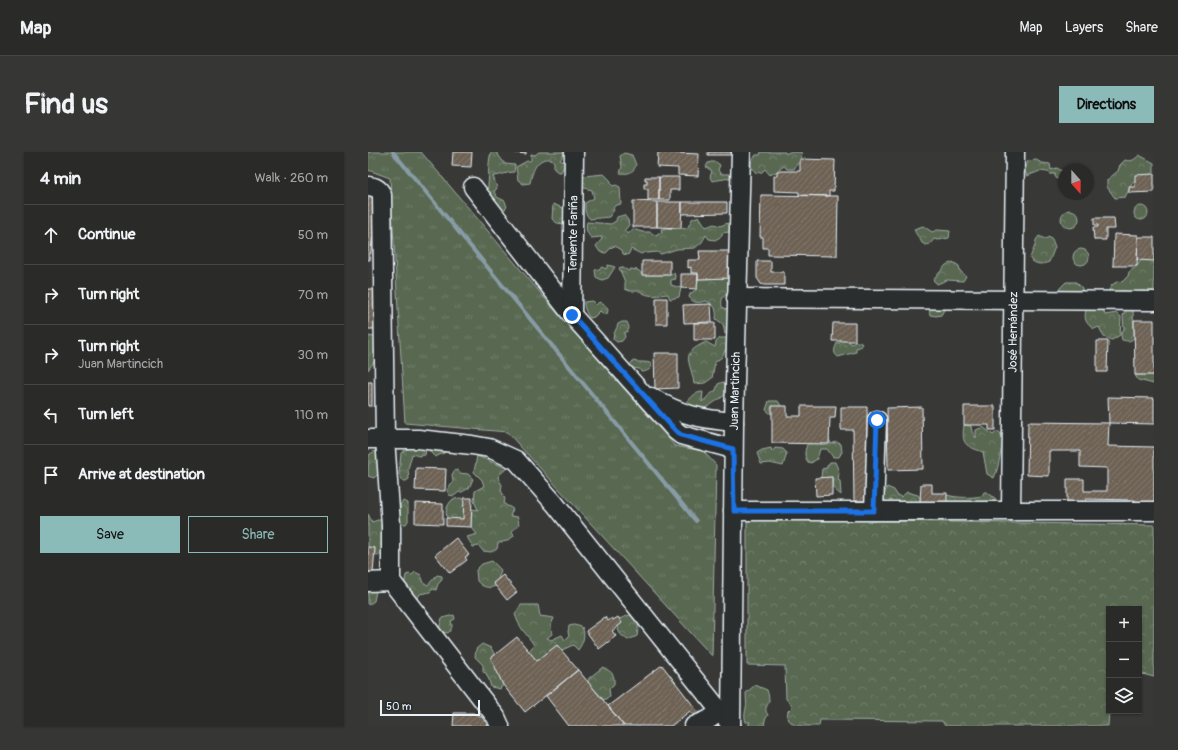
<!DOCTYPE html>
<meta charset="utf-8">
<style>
:root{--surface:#2a2a28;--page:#363634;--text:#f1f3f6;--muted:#a5a7a8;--line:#464645;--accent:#8bbbb9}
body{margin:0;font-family:Pangolin,sans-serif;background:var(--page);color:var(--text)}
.controls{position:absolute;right:12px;bottom:12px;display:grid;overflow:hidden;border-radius:0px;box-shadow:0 1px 3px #0004}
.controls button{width:36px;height:36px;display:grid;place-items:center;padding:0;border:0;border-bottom:1px solid var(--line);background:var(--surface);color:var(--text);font:20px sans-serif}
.compass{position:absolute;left:690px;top:12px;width:36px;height:36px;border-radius:50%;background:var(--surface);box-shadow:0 1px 3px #0004;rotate:159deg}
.scale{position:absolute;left:12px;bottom:10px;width:100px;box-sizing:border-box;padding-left:4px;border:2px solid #e8f1f8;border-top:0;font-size:11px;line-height:14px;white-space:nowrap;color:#e8f1f8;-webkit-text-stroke:3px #2a2d2e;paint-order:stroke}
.stop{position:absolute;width:12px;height:12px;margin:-9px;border:3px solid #1a73e8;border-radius:50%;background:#fff}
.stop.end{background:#1a73e8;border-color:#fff;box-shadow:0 1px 4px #0008}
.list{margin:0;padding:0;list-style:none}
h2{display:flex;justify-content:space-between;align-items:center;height:52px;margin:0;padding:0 16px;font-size:17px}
h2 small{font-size:13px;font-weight:400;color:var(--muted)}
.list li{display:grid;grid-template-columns:26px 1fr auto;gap:12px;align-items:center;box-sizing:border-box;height:60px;padding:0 16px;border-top:1px solid var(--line)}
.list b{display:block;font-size:15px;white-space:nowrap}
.list p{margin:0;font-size:13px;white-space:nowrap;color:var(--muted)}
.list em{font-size:13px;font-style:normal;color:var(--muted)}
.actions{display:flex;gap:8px;padding:12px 16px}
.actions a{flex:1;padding:9px 0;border:1px solid var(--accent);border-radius:0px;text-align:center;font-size:14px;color:var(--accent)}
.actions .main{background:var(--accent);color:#111}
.icon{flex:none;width:22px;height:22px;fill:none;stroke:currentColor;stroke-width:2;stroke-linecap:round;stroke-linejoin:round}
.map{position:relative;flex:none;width:786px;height:574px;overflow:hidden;border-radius:0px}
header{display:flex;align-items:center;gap:24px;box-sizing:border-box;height:56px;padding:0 20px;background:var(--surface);border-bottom:1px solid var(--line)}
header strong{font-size:19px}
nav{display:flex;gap:22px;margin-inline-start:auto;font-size:14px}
.intro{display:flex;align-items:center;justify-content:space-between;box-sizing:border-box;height:96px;padding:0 24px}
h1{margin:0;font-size:28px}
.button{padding:10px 18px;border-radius:0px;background:var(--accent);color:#111;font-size:14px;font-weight:700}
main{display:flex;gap:24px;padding:0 24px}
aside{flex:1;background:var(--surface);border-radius:0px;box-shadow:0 1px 3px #0004}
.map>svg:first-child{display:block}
</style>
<header>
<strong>Map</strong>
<nav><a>Map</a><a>Layers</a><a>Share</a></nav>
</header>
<div class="intro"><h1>Find us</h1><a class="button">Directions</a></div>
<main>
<aside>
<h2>4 min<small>Walk · 260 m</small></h2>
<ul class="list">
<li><svg class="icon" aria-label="ahead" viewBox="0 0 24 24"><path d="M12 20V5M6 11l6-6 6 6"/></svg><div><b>Continue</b></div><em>50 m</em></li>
<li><svg class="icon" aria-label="right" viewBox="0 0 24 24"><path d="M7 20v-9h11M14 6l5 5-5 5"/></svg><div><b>Turn right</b></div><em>70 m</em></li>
<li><svg class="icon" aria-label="right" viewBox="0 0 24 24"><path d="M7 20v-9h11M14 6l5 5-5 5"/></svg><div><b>Turn right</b><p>Juan Martincich</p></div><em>30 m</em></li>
<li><svg class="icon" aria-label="left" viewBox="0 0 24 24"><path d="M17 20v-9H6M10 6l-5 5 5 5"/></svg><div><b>Turn left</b></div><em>110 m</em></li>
<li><svg class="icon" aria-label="arrive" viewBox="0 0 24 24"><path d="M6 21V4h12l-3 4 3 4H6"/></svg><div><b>Arrive at destination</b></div></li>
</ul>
<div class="actions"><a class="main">Save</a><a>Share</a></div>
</aside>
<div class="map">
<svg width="786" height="574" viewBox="0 0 786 574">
<defs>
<pattern id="forest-crowns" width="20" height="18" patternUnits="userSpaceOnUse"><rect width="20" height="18" fill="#596851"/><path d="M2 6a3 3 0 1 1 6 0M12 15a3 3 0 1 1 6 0" fill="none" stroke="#717e6b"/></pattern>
<pattern id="park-tufts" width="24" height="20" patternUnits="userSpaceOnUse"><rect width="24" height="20" fill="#596851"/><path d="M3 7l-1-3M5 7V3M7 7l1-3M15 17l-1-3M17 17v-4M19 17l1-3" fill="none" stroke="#717e6b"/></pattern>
<pattern id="building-hatch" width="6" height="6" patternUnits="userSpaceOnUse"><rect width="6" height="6" fill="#6e6255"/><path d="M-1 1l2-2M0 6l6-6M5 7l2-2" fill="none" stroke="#83796e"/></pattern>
</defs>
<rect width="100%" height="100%" fill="#383836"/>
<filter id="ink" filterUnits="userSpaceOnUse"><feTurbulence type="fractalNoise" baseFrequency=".025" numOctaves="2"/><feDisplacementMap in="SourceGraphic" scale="8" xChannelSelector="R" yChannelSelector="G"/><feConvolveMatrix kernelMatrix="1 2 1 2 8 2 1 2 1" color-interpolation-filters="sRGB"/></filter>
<g filter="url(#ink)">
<path fill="url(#forest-crowns)" stroke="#a0aca4" d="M123,0h5l9,12 10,1 -1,7c-8,0 -13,4 -21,4l4,12 -3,4 3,5 8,4 2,6 -4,4 -16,-19c3,-15 0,-25 4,-40z
M171,0h26l-5,8 5,3 -4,9h-3l-4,-3c0,-2 0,-5 0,-7 -1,-2 -3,-3 -5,-3 -13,-1 -17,14 -19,24l-7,1 -5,-4 -2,-13 11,-6h3l1,-1v-6l4,1z
M393,0h24l1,2 3,-2h12l1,5 -8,12h-7l-3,-3 -8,6 -6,3 -5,-6 -3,3 -6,1 -5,-7v-4l5,-7h4z
M256,1l8,2 4,10c-3,8 -7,9 -16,8l2,-6 -2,-11z
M771,3l15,8v13h-15l-6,6 -8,15 -10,1 -8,-11v-7l11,-9 2,-6 5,-5c6,2 10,0 14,-5z
M668,8l6,3 8,1 1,6 6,-2 5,3 1,6 -2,3 -4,-1 -2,-3v-2h-5l-2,-2 -8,-1 -13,5 -2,-5 3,-10z
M343,10h5l4,3 -2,5 3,4h9v4l-18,3 -2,-4 2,-6 -6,-4 2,-4z
M236,22l7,7v3l2,2 3,-1 4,2 1,17 -5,1 -3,3 1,2 -5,7 -19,2c-5,-5 -5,-8 -5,-16l9,-5 -2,-8 -11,-3 3,-11z
M185,52l17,7 -6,13 -7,-1 -5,-4z
M766 61a7 7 0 1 1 14 0a7 7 0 1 1-14 0Z
M693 67a9 9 0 1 1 18 0a9 9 0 1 1-18 0Z
M256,63l4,5 1,5 -5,6 4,3 5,-5 9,3h8l7,4 1,-3h4l-1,-4 20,-1 6,1 5,-10 7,-3 7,11 8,-3 6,2 8,-3 4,5 -3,4 -7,1v3l-7,4 -6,-1 -3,-4 -4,7 -7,6 -18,1 -16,5 -4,-2 -11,1 -1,-1 -4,2 -10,-5 -3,6 -5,-1 -1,-4 -7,-4 -3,1 -6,6 -6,-1 -4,-6 6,-7 -1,-2 -10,1c-4,-5 -6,-9 -4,-16l24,2 5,-3 1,-4z
M555,74l9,6 5,-2 13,1 -1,7 -10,2 -5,-1 -4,5 -4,1 -4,-2c-2,-5 -7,-9 -8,-14z
M671,84l6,3 4,-2 3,3 3,7 -6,15c-8,3 -13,3 -19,-3 1,-6 6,-13 6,-19z
M705 105a8 8 0 1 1 16 0a8 8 0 1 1-16 0Z
M775,105l11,2v31l-9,4 -33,3 -3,-7 3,-5 6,-4 4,1 6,-6 1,-4 8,-6z
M585,110l6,4 1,5 6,5 -3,5 -16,-1 -10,4 -4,-4 13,-15z
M240,113l7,2 -7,11 -6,2 -6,-3 -1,-7 4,-1 3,-2 4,2z
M253,115l8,4 1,-2 8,1 5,5h27l4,-2 2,6 -5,1v5l10,3 -2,9 -9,2 -2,-5c-9,1 -20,4 -28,-3h-10l-5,-2v-7l-6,-14z
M362,126l-2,16c-6,2 -7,6 -6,13l7,3 3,22 -7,2 -2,-10 -7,-5c1,-10 -1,-14 -10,-18 -8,2 -12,3 -17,-4l1,-3 7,-5 1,-10z
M698,130h10l6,6 1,7 -25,1 2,-8z
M224,149l4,4 3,-3 7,4 2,4 -1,4h-3l-4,-3 -6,6 -4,1c-4,-5 -6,-10 -6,-16z
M574,152l2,6 -3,5 -5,1 -6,-1 -1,-7z
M718,157h17l2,6 12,-2 4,4 -1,18 -8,5 -8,-3 -5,-10 -5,2c-9,-6 -10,-10 -8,-20z
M762,157l3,2 1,27c-4,4 -7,3 -12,2l-1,-5 1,-4 2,-1 -1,-15 4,-5z
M254,170h5l2,5 -1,4 -4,2 1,4 -3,4 -5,1 -4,-3c0,-6 4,-10 5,-15z
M0,184l7,1 4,18 -11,15z
M352,186h7l2,4 -7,15 -7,5 -3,16 -7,5 -11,1c-3,-24 -16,-29 12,-42l9,5 1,-5z
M474,188l6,1 4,3 3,-2h5l2,2 -2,3 -4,1v4l-18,5c-6,-5 -3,-8 -1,-14h3z
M265,209c6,2 11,0 17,2l2,3c-2,4 -6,6 -11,6l-1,-3 -8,-1 -2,-3z
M767,223h19v9l-16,-4z
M355,230l6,6 -4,7 -16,11 -13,7 -6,-1 -4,-8c5,-7 9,-12 17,-12l-1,10c5,-4 9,-9 14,-12l2,-6z
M401,249h9l4,6 -3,6 -8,1 -5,-4z
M596,273l7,1 1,6 4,6v-8l7,-3 10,8 5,-4 6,6c-4,14 -4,28 -10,41l-7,-4 -4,-22c-17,-6 -22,-7 -19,-27z
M460,284l3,8 5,-2 5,2 1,8 -3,5h-6l-6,-8h-7l-3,10 -6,4 -3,-1c-6,-7 -2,-16 2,-23z
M45,293l13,3 -1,7 -6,1 -7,-2 -4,15 1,10 -3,2h-3l-4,-7 2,-21z
M62,295h17l-1,5 -11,5 -5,-5z
M403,296l1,4 3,-4 8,1 4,4 -4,13 -13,-3 -9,1 -4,-11 5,-3z
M8,298l7,5 -2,16 -7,7 -6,-2 1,-21z
M109,304l30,12 -8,7 -1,3 4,7 -1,5 4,9 -1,5 9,5 -3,7 8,1 1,8 -7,6 2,5 -7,5 -9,2 -1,6 -6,3 -8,-1 -4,-5 -6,1 -6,-10 10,-3 -6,-7 1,-18 6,1 -4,-9 1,-10 9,-5 -2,-6 -8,-8z
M462,310h5l4,10 -1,8 2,1 1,14 -8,-7 -1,-11 -11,1 1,-9 4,-1z
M89,318l2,3 9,1 5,5 -4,9 -7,4h-3l-5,4 -5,-1 -2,-5 6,-9 -1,-6 2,-4z
M519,335l7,3 3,5 4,2 6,-5 11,3 3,4 -2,4 -35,1v-9z
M616,340h3l9,7 -1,6h-47l-3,-7 2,-3c10,3 25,3 35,1z
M93,346l6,5 -2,18 -16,1c-5,-9 -3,-16 4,-23z
M35,349l5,2v18l-2,3h-6v-19z
M0,362l4,8 6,-2h6l1,30 -3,5h-8l1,-7 -7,-1z
M379,367l407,6v152l-15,-4v-64h-30v102l-1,15h-163l-3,-5 -122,-1 -1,6h-24l-8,-8 1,-7 5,-5 -7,-7 -1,-33 -38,-1z
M124,409l9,9 -5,16c-8,3 -14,1 -19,-5l-1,-11 6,-6z
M47,420l6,3 3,8 4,2 9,-10 5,1v4l-4,4 -2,6 -3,-1 -3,3 -10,2 -3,5h-5l-8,-13 2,-11 3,-1 3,1z
M0,435l8,4 -2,10 -6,4z
M153,453h17l2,11 14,2 -3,7 1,9 -5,4 4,2 11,-5 3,5 4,-4 -1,-4 1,-6 5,-1 8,2c4,8 1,16 -4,23l-5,-5 -11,5 -5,-5 -20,16 -8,-10 5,-6c-8,-12 -15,-17 -19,-31z
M86,463l1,4 -4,2c2,5 1,8 -3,12l-5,-1 -4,-3 3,-11z
M262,463c10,5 9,11 7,21l-9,4c-6,-4 -10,-6 -10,-14l4,-3 -3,-4z
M114,492l9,4 4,7 -4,3 12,27 -3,4 -9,-2 -2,-7 -3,-7 -3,-1v-7l-8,-8 1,-8z
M235,515c8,5 12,6 11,17l-5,5 1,7 -6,4 -16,-18 1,-4z
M387,533l12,5c1,3 2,7 2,10 -1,7 -6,8 -1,15l-3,5 -1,6h-16l2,-4h-4c-2,-6 -1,-9 0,-14 1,-4 0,-10 0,-15z"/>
<path fill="url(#park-tufts)" stroke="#a0aca4" d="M0,0h53l149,176 105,118 28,5 13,14 -4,191 -205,-224 -102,-9 -15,-245 -22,-8z"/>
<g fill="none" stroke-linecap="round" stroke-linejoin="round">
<path stroke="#899ca6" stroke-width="4" d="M25,0l303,369"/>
</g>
<path fill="url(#building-hatch)" stroke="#e8f1f8" d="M85,0h19l-1,15 -19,-1z
M141,0h17v2z
M290,0l41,2 -1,22 -20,-1v-7l-21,-1z
M340,0h25v3h-25z
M432,7l35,1 -1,31h-5v5l-30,-1v-3l-25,-1v-15h3v-5h23z
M786,22v18l-25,1v-6h6v-12z
M277,25h14v23h-11v-11h-4v-5h3v-4h-2z
M291,25h20v13h-9v10h-11z
M0,42l9,1 -7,65h-2z
M393,43l77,1 -1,60 -69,-1v-7h-5v-11h-3z
M265,49l24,1v25h-24z
M289,50h25l-1,26 -24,-1z
M314,50h45v11l-45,1z
M726,66h20l1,11h-9v11h-12l-1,-13h5v-2h-4z
M746,82l24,1 -1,31h-24z
M770,85h16v24l-17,-1z
M331,99h30l1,27 -32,1v-6h-7v-6l-3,1v-8h12z
M274,109h28v14h-28z
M389,109h14v11h13v13h-20l-3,-1 -4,-6z
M313,122h17l-1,15 -16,-1z
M0,137h9v40h-9z
M288,146h11v26h-11z
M343,152l1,18 -28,1 -1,-18z
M766,168h20v55h-19z
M326,171h21v17h-21z
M465,171h22v18h-23z
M729,189h11l-1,31h-10z
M286,201h24v35l-23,1z
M0,230h4v24h-4z
M740,245l46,1v26l-45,-1z
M404,254h15v10h14v-10h35l-1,12h-5l-1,26 -57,-1z
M596,254h31v24h-6v-5h-25z
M473,255h26l1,94h-14l-1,-71h-12z
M554,255l1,62 -35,1 -1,-62z
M660,270l81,1 -1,23 46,1v57h-19v-4l-49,-1v4h-19v-24h17v12h23v-23l-27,-1v-16h-31v25l-22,-1z
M48,316l30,1 -1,22 -30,-1z
M464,325v18l-16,1 -1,-18z
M553,332h11v9h15v10l-27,-1z
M96,346h8l-1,29 -25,-1v-8l17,1z
M47,351l28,1v20l-28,-1z
M88,386l13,17 -4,2 2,3 -17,13 -15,-18z
M0,395l7,1 -2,25h-5z
M135,423l14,17 -10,8 -14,-17z
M237,465l3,4 4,-3 1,2 5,-3 4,6 -10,8 4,5 -17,13 -13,-18z
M149,485l20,24 20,-16 21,25 -53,42 -22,-27 -12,-27z
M294,513l40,52 -5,4 -7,-10 -19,15h-47l-16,-20z
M210,518l30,36 16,20h-55l-23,-30z
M86,561h19l9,4 6,9h-35z"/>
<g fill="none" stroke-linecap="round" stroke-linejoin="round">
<g stroke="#e8f1f8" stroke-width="21">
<g id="minor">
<path d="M0,34c7,1 11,2 14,9l3,243 6,87v56l105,136 4,9"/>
<path d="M105,35l99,128 104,116 5,4 52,14"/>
<path d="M368,146l418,3"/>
<path id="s1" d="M204,163l2,-163"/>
<path d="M283,245c29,18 50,22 83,25"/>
<path d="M0,287h50l54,6 17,3 27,12 39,44 176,221"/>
<path d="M365,359h421"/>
<path d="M506,359l3,-91"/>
<path id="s2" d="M643,359l4,-359"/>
<path d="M0,430l23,-1"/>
<path d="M326,574l14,-6 12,-8"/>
<path id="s3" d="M363,574l3,-304 7,-270"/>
</g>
</g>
<use href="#minor" stroke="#2a2d2e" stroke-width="18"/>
</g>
</g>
<g fill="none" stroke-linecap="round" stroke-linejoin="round" filter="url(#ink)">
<path stroke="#1a73e8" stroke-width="5" d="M204,163l104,116 5,4 52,14 1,62h140l3,-91"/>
</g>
<g text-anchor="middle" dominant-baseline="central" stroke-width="3.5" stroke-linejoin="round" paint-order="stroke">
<g font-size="12" fill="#e8f1f8" stroke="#2a2d2e">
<text stroke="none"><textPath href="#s1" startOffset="81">Teniente Fariña</textPath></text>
<text stroke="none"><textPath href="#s2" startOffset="179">José Hernández</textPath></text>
<text stroke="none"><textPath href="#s3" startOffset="335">Juan Martincich</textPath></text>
</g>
</g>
</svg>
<div class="controls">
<button>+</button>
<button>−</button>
<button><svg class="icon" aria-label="layers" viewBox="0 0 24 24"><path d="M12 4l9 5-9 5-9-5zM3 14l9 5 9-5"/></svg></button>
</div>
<svg class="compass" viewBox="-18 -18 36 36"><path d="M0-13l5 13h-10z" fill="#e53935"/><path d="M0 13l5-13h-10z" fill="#a5a7a8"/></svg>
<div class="scale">50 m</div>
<div class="stop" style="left:509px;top:268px"></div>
<div class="stop end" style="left:204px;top:163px"></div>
</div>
</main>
